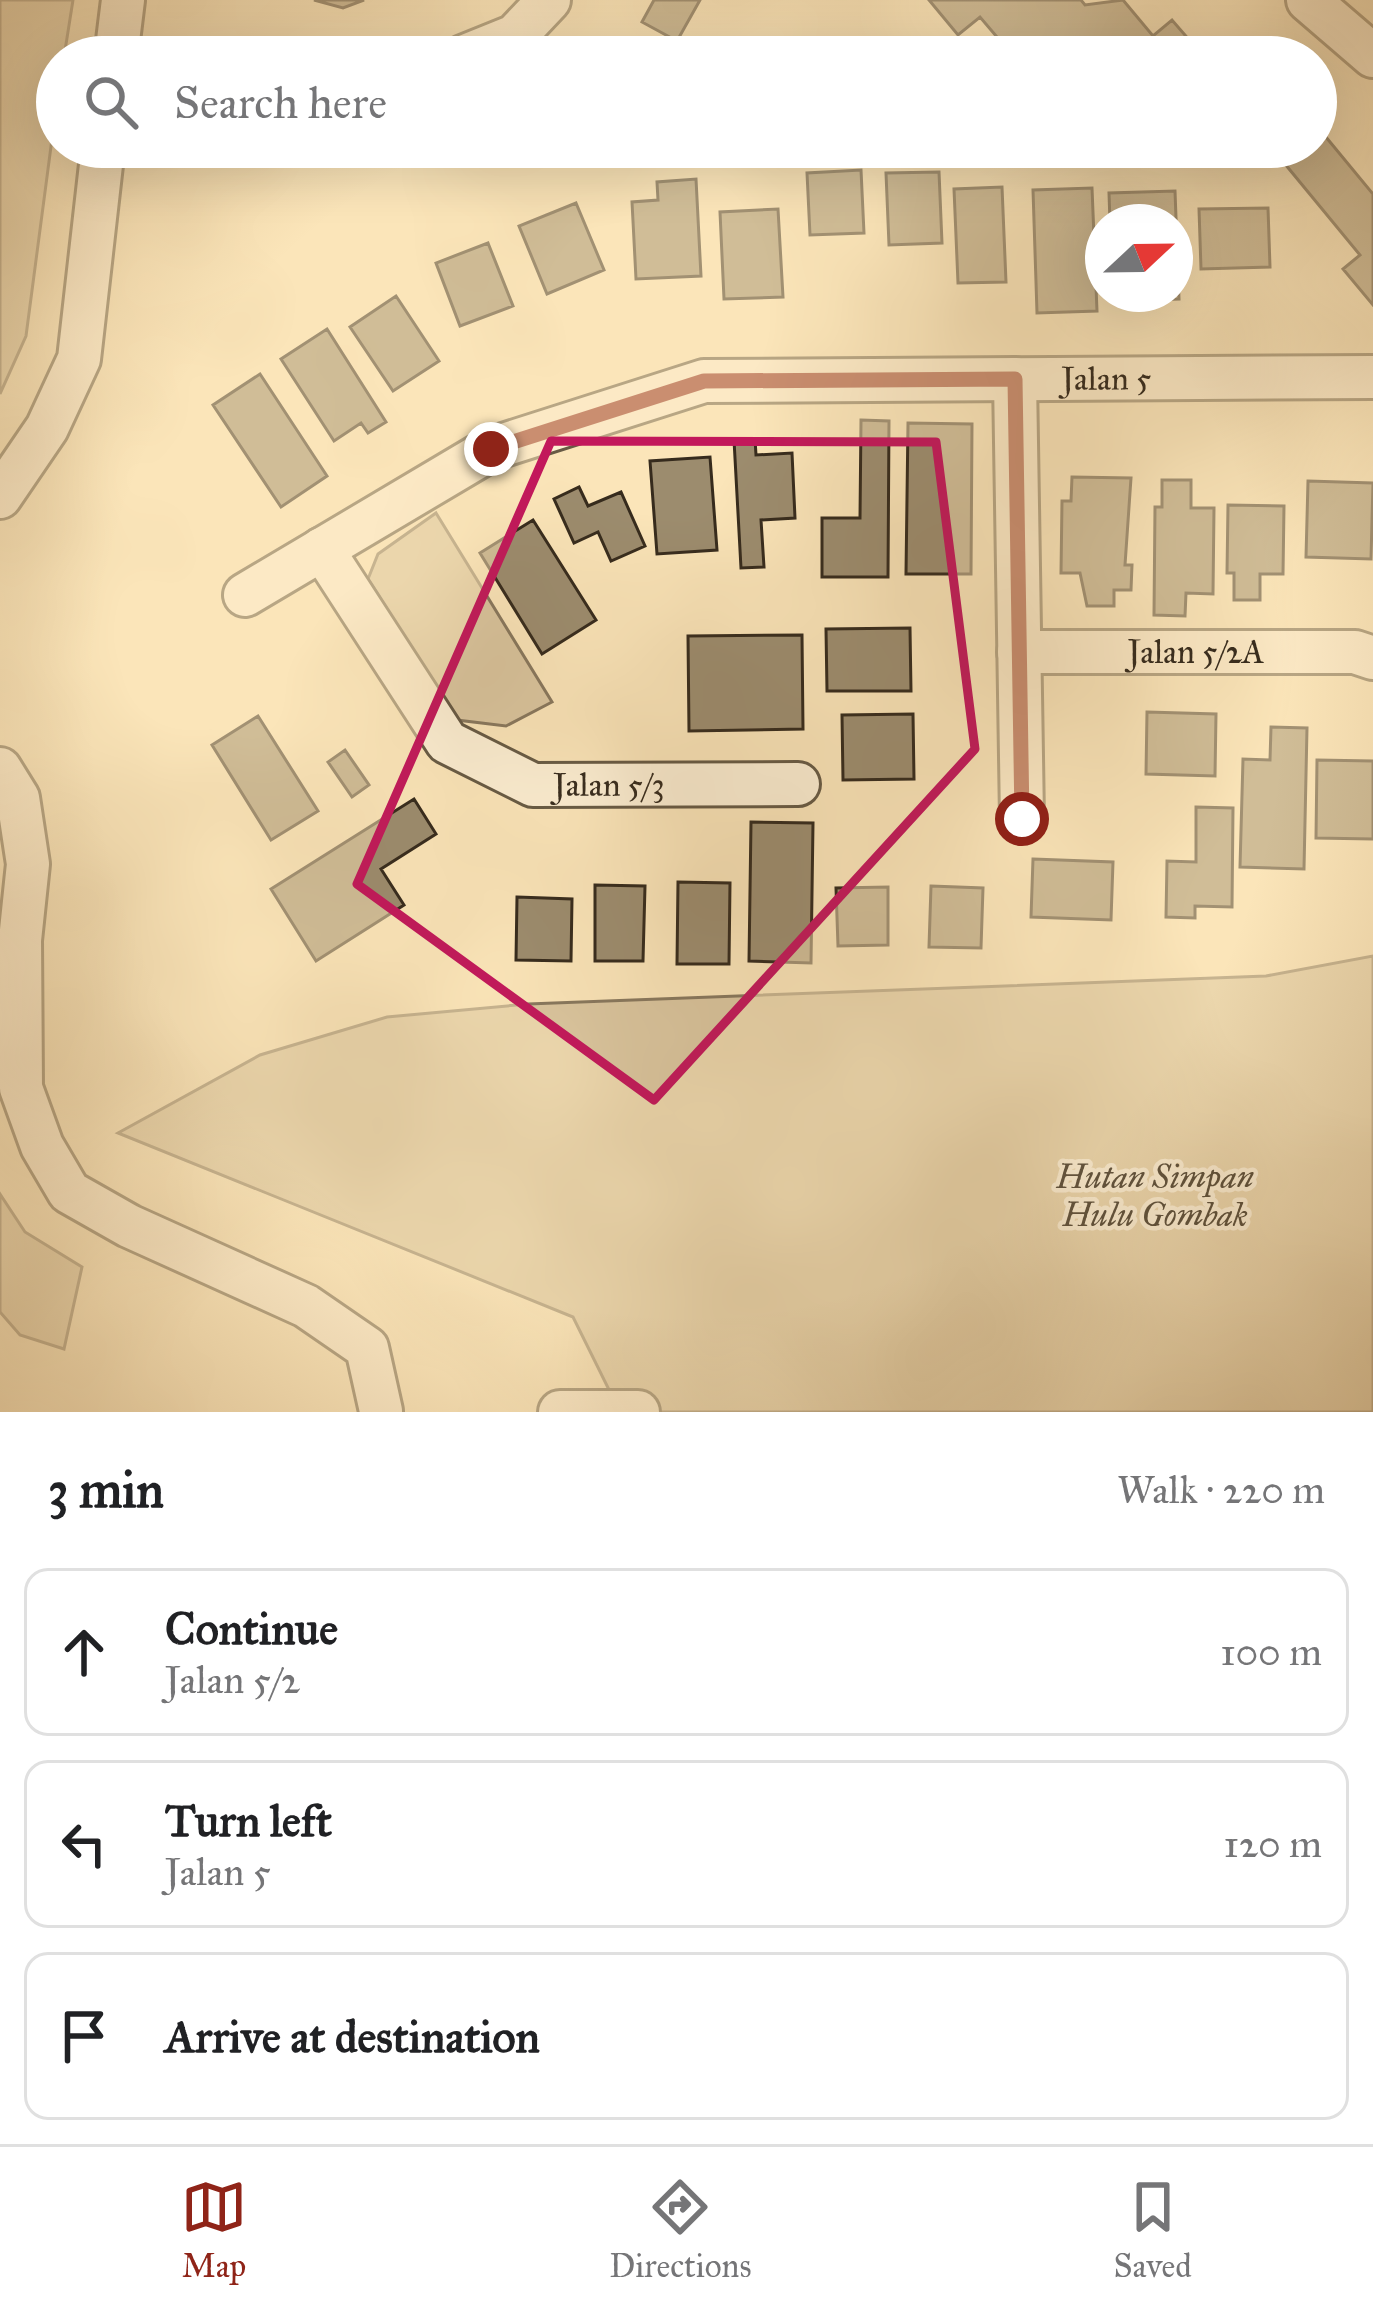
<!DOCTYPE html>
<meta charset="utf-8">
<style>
:root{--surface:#fff;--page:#f6f6f6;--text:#202124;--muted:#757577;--line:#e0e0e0;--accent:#8f2418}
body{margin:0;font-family:"IM FELL Great Primer",serif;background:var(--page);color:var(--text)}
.compass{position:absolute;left:1085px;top:204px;width:108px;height:108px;border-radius:50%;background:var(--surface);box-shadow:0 12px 48px #0002;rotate:68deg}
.stop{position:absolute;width:36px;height:36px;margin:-27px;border:9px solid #8f2418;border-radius:50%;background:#fff}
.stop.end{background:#8f2418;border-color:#fff;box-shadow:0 3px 12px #0008}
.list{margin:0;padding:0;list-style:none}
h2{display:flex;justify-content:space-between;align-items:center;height:156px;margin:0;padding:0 48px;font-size:51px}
h2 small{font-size:39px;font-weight:400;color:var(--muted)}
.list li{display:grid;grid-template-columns:78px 1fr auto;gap:36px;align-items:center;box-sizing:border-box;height:168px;margin:0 24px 24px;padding:0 24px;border:3px solid var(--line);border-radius:24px}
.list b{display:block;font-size:45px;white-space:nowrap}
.list p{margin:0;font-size:39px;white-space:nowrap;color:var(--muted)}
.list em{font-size:39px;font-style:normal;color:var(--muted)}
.icon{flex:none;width:66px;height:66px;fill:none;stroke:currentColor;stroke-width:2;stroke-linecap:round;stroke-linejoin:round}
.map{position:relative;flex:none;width:1373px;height:1412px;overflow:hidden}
.search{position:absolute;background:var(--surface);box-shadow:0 12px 48px #0002;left:36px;right:36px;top:36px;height:132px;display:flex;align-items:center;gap:30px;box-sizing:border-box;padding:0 42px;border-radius:66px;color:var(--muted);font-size:45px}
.sheet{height:732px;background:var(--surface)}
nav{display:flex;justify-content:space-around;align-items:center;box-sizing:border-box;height:168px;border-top:3px solid var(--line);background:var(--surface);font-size:33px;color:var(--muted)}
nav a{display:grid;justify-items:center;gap:6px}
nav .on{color:var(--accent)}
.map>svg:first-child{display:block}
</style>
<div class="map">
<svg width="1373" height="1412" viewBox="0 0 1373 1412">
<rect width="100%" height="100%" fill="#fbe5b9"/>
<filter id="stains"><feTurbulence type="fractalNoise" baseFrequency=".00167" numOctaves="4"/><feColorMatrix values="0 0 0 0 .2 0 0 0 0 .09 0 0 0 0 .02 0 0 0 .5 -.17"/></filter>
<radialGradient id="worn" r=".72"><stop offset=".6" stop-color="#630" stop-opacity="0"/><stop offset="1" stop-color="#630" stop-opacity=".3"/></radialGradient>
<path fill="#dac59e" stroke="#88785e" stroke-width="3" d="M0,0h73l-9,57h-7v44l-31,235 -26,58z
M436,513l116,189 -46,24 -49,-6 -89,-141 10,-25z
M1373,956v456h-753l-47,-95 -455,-184 142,-78 127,-38 141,-13 738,-28z
M0,1194l25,38 57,35 -18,82 -44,-14 -20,-23z"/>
<path fill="#9c8c6e" stroke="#362b1d" stroke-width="3" d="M314,0h50l-21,8z
M654,0h46l-23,41 -35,-19z
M929,0h152l4,5 38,-5 30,36 19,-16 32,37h-148l-10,-12 -14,12h-18l-34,-40 -22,18z
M1316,125l57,69v111l-30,-36 17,-14 -89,-108h45z
M861,170l3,63 -54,2 -3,-62z
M939,172l3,71 -53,2 -3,-72z
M696,179l5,97 -65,3 -4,-77 26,-2 -1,-18z
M1002,187l4,95 -48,1 -4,-94z
M1092,188l5,123 -60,2 -4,-123z
M1175,191l4,108 -66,2 -1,-7h63v-72h-65l-1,-29z
M576,203l28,67 -57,24 -28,-68z
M1268,208l2,59 -69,2 -2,-60z
M778,209l5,88 -59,2 -4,-87z
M488,243l25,63 -53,20 -24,-63z
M396,296l43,65 -46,30 -43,-64z
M327,329l59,93 -18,11 -7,-10 -27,18 -53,-82z
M260,374l67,102 -46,31 -68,-102z
M861,420l28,1 -1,156h-66v-59h38z
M908,423l64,1 -1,150h-65z
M755,439l1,16 36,-2 3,65 -34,2 3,47 -23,1 -7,-128z
M710,457l7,93 -60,4 -7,-93z
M1072,477l59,1 -6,87h7l-1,25h-17v16h-27l-7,-33h-19l1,-72h9z
M1162,480h29v28h23l-1,86 -27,-1 -1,23 -31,-1 1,-108h7z
M1308,481l65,2 -2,76 -65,-2z
M579,487l9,19 33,-14 24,54 -34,15 -13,-29 -24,11 -20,-44z
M1228,505l56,1 -1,68h-23v26h-26v-27h-7z
M533,520l63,100 -54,34 -62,-101z
M910,628l1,63h-84l-1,-62z
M802,635l1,94 -114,2 -1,-95z
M1147,712l69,2 -1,62 -69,-2z
M913,714l1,65 -71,1 -1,-65z
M258,716l60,95 -47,29 -59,-95z
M1271,727l36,1 -3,141 -64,-2 3,-108 27,1z
M345,750l24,35 -17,12 -24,-35z
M1317,760l56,1v78l-57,-1z
M414,799l22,35 -55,35 23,36 -88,56 -45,-72z
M1196,807l37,1 -1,99 -37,-1v12l-29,-1 1,-56 29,1z
M751,822l62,1 -2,140 -62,-2z
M1033,859l80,3 -2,58 -80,-3z
M678,882l52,1 -1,81h-52z
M595,885l50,1 -2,75h-48z
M931,886l52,2 -2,60 -52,-1z
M888,887v58l-50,1 -2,-58z
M517,897l55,2 -1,62 -55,-1z"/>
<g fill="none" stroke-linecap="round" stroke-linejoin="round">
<g stroke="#675a44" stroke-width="48">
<g id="minor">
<path d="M1308,0l65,56"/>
<path d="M116,57l7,-57"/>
<path d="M463,57l52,-21 34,-36"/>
<path d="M1015,379l7,440"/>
<path d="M0,497l47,-69 32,-69 24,-212"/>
<path id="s1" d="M322,549l125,193 86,43 265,-1"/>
<path id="s2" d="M245,595l246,-146 213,-68 669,-4"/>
<path id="s3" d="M1019,652h336l18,6"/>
<path d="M0,769l18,29 10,66 -8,76 1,148 21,58 27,46 60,34 177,80 61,42 14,63"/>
<path d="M560,1412h78"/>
</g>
</g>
<use href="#minor" stroke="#fceed2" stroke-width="42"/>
</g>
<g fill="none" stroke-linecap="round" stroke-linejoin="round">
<path stroke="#8f2418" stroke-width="15" d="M491,449l213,-68 311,-2 7,440"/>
</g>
<path d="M0 0H1373V1412H0ZM551,441l385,1 39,307 -321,351 -297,-216z" fill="#fbe5b9" fill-opacity=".55" fill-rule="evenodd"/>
<path fill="none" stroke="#c2185b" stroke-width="9" stroke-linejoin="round" d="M551,441l385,1 39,307 -321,351 -297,-216z"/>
<g text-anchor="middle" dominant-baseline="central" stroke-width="9" stroke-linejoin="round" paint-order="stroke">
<g font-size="33" fill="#362b1d" stroke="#fceed2">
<text stroke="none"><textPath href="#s2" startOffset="912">Jalan 5</textPath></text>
<text stroke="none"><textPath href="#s3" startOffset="177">Jalan 5/2A</textPath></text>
<text stroke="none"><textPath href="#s1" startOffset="402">Jalan 5/3</textPath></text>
</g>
<g font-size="33" font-style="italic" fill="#5f523d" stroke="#fceed2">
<text x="1155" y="1177">Hutan Simpan<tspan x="1155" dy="38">Hulu Gombak</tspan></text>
</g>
</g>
<rect width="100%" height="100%" filter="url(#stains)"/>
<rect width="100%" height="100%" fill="url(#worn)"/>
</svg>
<svg class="compass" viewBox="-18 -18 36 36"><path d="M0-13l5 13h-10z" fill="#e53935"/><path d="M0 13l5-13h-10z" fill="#757577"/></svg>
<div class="stop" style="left:1022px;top:819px"></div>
<div class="stop end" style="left:491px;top:449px"></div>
<div class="search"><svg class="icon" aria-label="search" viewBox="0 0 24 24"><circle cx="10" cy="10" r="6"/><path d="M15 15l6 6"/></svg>Search here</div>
</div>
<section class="sheet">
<h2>3 min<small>Walk · 220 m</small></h2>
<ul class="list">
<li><svg class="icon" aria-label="ahead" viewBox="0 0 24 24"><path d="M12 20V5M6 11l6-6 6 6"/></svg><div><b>Continue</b><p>Jalan 5/2</p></div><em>100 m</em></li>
<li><svg class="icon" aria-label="left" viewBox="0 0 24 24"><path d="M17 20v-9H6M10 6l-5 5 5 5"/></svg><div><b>Turn left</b><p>Jalan 5</p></div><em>120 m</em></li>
<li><svg class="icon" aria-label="arrive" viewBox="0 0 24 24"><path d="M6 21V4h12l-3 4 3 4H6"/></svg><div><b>Arrive at destination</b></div></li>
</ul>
</section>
<nav>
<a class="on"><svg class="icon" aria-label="map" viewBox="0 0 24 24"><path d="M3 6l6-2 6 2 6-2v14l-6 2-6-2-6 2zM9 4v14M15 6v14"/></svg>Map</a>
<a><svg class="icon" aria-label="directions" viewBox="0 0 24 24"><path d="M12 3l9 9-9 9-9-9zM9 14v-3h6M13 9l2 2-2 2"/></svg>Directions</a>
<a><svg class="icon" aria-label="saved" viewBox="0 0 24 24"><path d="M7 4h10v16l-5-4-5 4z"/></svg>Saved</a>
</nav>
